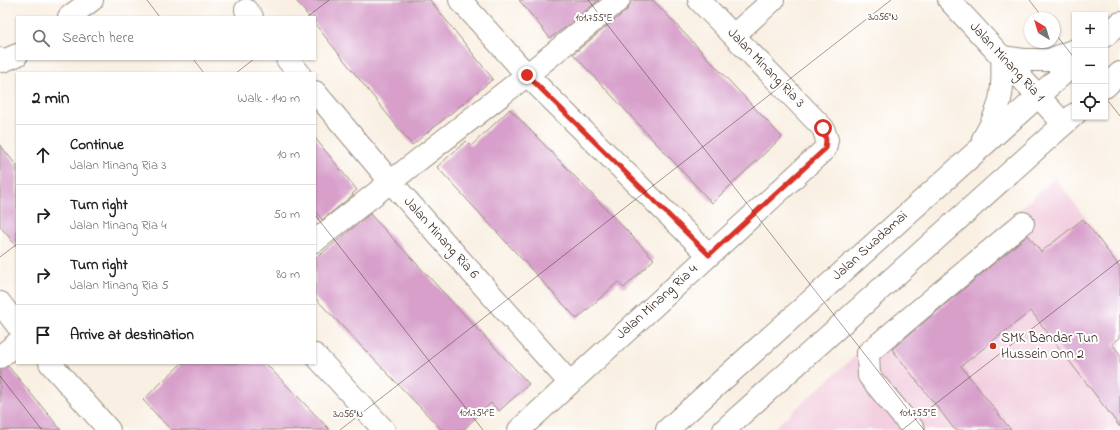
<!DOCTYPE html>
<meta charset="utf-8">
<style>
:root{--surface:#fff;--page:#f2f2f2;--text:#202124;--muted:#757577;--line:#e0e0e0}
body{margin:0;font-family:"Indie Flower",sans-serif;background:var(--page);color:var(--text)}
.controls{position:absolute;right:12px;top:12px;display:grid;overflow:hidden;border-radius:0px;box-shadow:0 1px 3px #0004}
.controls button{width:36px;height:36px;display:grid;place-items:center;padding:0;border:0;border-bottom:1px solid var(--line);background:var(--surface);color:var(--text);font:20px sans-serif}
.compass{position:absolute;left:1024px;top:12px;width:36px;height:36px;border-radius:50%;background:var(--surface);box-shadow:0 1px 3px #0004;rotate:322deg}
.stop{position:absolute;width:12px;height:12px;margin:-9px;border:3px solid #d93025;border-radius:50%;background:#fff}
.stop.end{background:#d93025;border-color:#fff;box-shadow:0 1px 4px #0008}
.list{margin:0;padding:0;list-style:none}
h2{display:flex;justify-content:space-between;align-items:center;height:52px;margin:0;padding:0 16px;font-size:17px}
h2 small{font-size:13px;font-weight:400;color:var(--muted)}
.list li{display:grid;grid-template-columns:26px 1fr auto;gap:12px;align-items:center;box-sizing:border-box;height:60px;padding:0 16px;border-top:1px solid var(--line)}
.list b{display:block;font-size:15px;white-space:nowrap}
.list p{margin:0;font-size:13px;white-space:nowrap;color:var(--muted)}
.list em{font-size:13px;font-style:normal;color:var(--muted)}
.icon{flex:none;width:22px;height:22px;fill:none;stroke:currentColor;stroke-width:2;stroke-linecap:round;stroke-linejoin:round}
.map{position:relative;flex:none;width:1120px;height:430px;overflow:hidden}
.search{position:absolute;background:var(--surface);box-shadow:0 1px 3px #0004;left:16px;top:16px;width:300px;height:44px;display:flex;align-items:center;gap:10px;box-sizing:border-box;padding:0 14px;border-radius:0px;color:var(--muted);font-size:15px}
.panel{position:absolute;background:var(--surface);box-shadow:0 1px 3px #0004;left:16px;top:72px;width:300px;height:292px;border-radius:0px}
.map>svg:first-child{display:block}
</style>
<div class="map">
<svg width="1120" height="430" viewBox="0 0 1120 430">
<rect width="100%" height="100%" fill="#fff"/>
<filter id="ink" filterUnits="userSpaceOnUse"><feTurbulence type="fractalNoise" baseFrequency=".025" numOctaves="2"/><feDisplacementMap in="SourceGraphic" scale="8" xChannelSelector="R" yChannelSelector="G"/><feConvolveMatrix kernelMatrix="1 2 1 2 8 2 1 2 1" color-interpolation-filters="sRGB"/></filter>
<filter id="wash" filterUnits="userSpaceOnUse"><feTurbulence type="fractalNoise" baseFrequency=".012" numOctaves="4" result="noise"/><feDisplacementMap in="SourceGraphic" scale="16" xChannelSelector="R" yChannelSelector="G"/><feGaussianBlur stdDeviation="0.9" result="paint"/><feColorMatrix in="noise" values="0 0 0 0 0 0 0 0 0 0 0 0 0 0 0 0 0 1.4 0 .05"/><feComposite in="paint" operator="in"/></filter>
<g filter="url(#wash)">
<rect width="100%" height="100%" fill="#f9f0e3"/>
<path fill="#f3cfdf" d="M1055,178l65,85v167h-348z"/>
<g id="blocks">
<path fill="#d79fca" d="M296,0h134l63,79 -81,66 -97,-121v-7h-6z
M519,0h80l-33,27 -16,11z
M631,0h22l129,137 -70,66 -139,-149 54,-44z
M510,109l144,150 -30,29 -6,-6 -41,37 -140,-152 29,-26 5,5z
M315,138l42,52 -5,4 1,1 -31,25 -7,-10z
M0,145l17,21v81l-17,-21z
M370,214l159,170 -30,27 -8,-8 -28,27h-21l-127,-132v-39z
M1083,219l37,48v71l-8,6 8,10v73l-89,-116 -70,55 50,64h-56l-63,-81 136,-114 13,17z
M182,363h83l65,67h-159l-28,-30z
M8,366l35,42 18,22h-61v-61z"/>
</g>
</g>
<g filter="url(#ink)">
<use href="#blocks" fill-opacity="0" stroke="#9a8d80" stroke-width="1"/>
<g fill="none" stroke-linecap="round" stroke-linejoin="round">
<g stroke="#9a8d80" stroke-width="24">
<path id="minor" d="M460,0l67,75 182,180
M949,0l115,124
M246,10l6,7
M69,17l23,-17
M734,35l39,-35
M0,59l3,2 14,-6
M287,59l12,14
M315,92l75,89 179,201
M315,241l212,-166 92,-75
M0,303l17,22
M315,355l69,75
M0,357l17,-14
M50,363l59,67
M519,430l306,-281 2,-9 -4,-12 -124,-128
M914,430l-45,-54 -1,-23 155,-130"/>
</g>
<g stroke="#9a8d80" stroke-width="24">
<path id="major" d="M1105,36l15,-13
M1105,87l15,-14
M983,139c18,-31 21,-46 19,-82l22,3h25l26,-10
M667,430l408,-367
M724,430l351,-316"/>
</g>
<use href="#minor" stroke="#fff" stroke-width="22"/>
<use href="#major" stroke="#fff" stroke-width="22"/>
</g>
</g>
<g fill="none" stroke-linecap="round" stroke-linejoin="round" filter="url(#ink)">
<path stroke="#d93025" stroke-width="5" d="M527,75l182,180 116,-106 1,-9 -3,-12"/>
</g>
<path fill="none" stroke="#3b2a1e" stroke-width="1" stroke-opacity="0.45" d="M147,0l13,17M588,0l336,430M1029,0l14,18M307,17l22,-17M1054,32l21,27M193,59l11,14M236,73l18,-14M1105,97l15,19M315,215l168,215M0,257l17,-13M0,376l42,54M340,430l551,-430M902,430l218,-170"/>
<circle fill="#c8321e" stroke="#fff" stroke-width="1.5" cx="993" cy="346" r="4"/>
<g text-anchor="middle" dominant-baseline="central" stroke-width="4" stroke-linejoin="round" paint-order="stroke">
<g font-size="14" fill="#3b2a1e" stroke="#fff">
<text transform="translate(1007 62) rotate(47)">Jalan Minang Ria 1</text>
<text transform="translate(766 68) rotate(46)">Jalan Minang Ria 3</text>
<text transform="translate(441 238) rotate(48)">Jalan Minang Ria 6</text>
<text transform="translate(870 246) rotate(-42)">Jalan Suadamai</text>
<text transform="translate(657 302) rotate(-42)">Jalan Minang Ria 4</text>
</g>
<g font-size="14" fill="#3b2a1e" stroke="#fff" text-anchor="start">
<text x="1001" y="338">SMK Bandar Tun<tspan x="1001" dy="16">Hussein Onn 2</tspan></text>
</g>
</g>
<g font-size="10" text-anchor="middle" fill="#3b2a1e" stroke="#fff" stroke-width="4" stroke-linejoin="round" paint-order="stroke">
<text x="883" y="20">3.056°N</text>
<text x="594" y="21">101.755°E</text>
<text x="477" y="416">101.754°E</text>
<text x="918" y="416">101.755°E</text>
<text x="348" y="417">3.056°N</text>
</g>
</svg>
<div class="controls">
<button>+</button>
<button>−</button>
<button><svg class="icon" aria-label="locate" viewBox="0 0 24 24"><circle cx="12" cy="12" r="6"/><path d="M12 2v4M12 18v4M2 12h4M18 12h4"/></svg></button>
</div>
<svg class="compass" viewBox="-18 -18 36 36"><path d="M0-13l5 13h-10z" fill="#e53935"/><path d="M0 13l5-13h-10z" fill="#757577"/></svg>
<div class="stop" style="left:823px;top:128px"></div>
<div class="stop end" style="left:527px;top:75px"></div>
<div class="search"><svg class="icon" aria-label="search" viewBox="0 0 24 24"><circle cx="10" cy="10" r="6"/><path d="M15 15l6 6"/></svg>Search here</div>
<section class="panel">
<h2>2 min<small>Walk · 140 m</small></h2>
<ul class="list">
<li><svg class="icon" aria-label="ahead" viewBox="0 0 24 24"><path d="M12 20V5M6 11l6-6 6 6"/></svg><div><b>Continue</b><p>Jalan Minang Ria 3</p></div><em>10 m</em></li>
<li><svg class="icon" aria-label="right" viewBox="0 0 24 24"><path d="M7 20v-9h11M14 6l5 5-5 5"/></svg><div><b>Turn right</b><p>Jalan Minang Ria 4</p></div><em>50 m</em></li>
<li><svg class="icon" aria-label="right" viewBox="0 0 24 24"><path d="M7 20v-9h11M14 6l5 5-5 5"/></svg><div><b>Turn right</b><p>Jalan Minang Ria 5</p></div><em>80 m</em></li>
<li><svg class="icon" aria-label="arrive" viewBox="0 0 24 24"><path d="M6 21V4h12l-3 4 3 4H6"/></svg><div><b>Arrive at destination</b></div></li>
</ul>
</section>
</div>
